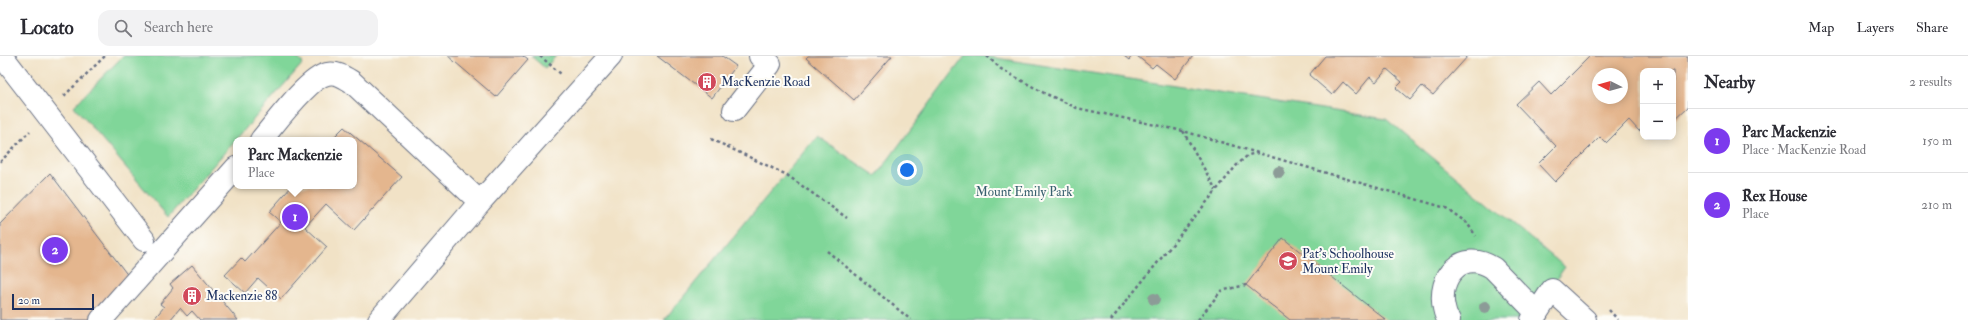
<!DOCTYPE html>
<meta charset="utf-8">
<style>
:root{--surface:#fff;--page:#f2f2f3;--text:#2b2b33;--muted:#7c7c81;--line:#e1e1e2;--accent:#7c3aed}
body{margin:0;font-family:"IM FELL Double Pica",serif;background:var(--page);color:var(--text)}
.controls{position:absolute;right:12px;top:12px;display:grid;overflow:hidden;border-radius:8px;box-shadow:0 2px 10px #0003}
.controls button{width:36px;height:36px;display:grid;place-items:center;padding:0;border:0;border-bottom:1px solid var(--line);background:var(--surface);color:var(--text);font:20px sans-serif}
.compass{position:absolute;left:1592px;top:12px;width:36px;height:36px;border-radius:50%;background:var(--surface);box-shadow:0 2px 10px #0003;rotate:276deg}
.scale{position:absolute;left:12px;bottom:10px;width:82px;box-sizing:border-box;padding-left:4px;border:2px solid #1b2f5e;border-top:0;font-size:11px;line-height:14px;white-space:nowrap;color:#1b2f5e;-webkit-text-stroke:3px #fdfcf7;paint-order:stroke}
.you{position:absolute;left:907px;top:114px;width:14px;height:14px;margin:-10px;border:3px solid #fff;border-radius:50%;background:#1a73e8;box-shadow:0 0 0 6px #1a73e833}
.badge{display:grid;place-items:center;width:26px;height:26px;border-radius:50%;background:var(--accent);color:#fff;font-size:13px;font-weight:700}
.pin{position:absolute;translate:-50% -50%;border:2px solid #fff;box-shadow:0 1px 4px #0006}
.popup{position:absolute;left:233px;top:81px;width:124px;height:52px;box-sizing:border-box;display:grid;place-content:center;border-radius:8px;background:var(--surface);filter:drop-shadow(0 1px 3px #0005);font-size:13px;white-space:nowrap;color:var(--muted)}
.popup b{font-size:15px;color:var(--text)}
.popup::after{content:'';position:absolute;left:50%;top:100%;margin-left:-8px;border:8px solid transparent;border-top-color:var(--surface)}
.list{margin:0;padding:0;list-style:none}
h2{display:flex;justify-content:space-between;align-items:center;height:52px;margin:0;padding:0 16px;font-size:17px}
h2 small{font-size:13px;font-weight:400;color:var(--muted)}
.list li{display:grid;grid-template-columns:26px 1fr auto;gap:12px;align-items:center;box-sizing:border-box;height:64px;padding:0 16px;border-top:1px solid var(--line)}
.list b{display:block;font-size:15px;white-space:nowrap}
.list p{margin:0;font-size:13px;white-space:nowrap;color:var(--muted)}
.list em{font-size:13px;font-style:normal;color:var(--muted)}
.icon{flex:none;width:22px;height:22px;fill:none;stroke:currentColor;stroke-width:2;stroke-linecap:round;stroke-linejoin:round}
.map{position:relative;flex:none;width:1688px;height:264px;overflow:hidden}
header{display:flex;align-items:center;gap:24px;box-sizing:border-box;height:56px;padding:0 20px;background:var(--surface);border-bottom:1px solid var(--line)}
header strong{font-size:19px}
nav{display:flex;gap:22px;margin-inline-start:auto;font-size:14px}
.search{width:280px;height:36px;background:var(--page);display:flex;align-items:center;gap:10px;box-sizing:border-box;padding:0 14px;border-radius:12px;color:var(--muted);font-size:15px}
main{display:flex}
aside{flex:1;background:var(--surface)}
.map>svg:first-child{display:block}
</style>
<header>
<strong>Locato</strong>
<div class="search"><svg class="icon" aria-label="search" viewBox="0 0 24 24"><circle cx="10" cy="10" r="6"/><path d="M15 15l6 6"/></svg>Search here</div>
<nav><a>Map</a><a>Layers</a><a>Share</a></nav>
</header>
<main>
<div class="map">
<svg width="1688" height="264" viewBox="0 0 1688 264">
<rect width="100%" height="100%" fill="#fdfcf7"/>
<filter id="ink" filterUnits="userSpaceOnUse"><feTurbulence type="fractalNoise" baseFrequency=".025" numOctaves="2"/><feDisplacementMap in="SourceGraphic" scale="8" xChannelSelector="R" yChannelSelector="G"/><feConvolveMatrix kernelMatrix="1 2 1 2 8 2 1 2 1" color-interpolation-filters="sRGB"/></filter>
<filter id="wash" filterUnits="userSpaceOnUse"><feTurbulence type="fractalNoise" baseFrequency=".012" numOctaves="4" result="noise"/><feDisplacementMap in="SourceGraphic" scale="16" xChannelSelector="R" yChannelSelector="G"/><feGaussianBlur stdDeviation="0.9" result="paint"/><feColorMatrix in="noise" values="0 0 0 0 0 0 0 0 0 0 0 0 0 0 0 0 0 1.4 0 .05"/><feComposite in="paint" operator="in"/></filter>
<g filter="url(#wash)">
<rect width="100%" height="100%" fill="#f1e2c6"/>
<path fill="#80d699" stroke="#4e827c" d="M123,0h172l8,7 -135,154 -94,-111z
M531,0h25l-11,12z
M965,0h18l403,63 179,148 -38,53h-863l153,-184 59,40z"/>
<g id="blocks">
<path fill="#e4b68e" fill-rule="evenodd" d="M448,0h75l5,4 -32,37z
M657,0h65l14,10 -24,32z
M808,0h84l-38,44 -48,-42z
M1124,0h8l-3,4z
M1137,0h56l-18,23 -19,-15 -4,4z
M1325,0h143l-35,39 -11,-9 -12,14 -14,-12 6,-6 -15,-13 -11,13 -6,-5 -14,17 -13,-12 -11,13 -23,-20z
M1590,0h98v51l-15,14v-50h-30v57l-4,3 -10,-11 -23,23 -6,-6 -45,45 -17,-18 18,-18 -40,-42 23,-22 12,13zM1598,18h24v24h-24z
M344,71l58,50 -48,53 -28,-26 -21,23 22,20 -46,52 -23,-21 -13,15 -20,-18 16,-17 4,4 36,-40 -12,-10 23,-26h62v-46h-23z
M50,117l79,104 -36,43h-93v-96z
M1283,182l103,82h-96l-44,-35z
M192,209l46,55h-38l-8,-9 -5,5 -7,-8 -10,12h-17l11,-13 -4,-3 13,-16 -3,-4z"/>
</g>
</g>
<g filter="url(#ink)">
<use href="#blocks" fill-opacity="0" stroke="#666e82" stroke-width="1"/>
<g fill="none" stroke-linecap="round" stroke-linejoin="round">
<g stroke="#666e82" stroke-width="24">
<path id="minor" d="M2,0l142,184
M734,54l36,-46 -10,-8
M261,84c13,-15 47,-62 66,-66 10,-2 17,3 25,8l128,120
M101,264l135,-152
M379,264l101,-118 131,-146
M1449,264c-3,-3 -4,-7 -5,-12 -7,-31 18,-60 49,-40l44,45
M1532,264l20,-30 33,30"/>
</g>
<path stroke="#666e82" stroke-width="2.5" stroke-dasharray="3 3" stroke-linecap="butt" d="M540,0l21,18
M987,0l14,13 43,24 33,15 106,23 263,77 21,15 9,13
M64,40l41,-40
M1183,75l33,59
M711,83l76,36 60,43
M0,106l30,-31
M827,195l84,69
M1609,254l9,10
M1111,264l125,-154 12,-11 10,-2
M1198,264l23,-29 25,-6"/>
<use href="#minor" stroke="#fff" stroke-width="22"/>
</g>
<g fill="#8c9b97">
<circle cx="1279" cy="116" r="6"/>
<circle cx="1154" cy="243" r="6"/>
<circle cx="1485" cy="251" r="6"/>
</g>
</g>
<defs>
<g id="building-disc" transform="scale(1)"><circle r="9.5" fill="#d1495b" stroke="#fdfcf7"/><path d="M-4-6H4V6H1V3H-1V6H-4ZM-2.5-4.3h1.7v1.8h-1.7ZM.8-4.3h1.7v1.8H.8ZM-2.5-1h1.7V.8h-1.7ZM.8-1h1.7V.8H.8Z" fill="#fff"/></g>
<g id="school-disc" transform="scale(1)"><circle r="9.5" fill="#d1495b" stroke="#fdfcf7"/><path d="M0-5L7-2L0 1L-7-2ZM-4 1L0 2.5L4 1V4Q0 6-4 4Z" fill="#fff"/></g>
</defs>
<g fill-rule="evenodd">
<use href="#building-disc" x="707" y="26"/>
<use href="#school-disc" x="1288" y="205"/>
<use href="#building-disc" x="192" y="240"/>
</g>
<g text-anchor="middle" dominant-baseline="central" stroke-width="4" stroke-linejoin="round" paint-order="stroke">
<g font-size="13" fill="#1b2f5e" stroke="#fdfcf7" text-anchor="start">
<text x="721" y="26">MacKenzie Road</text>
<text x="1302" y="198">Pat's Schoolhouse<tspan x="1302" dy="15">Mount Emily</tspan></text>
<text x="206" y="240">Mackenzie 88</text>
</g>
<g font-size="13" fill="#396170" stroke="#fdfcf7">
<text x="1024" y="136">Mount Emily Park</text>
</g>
</g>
</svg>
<div class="controls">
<button>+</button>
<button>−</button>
</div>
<svg class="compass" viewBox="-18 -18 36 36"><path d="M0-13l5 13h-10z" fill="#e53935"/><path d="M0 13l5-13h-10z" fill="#7c7c81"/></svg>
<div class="scale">20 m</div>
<div class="you"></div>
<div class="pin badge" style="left:295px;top:161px">1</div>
<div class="popup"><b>Parc Mackenzie</b>Place</div>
<div class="pin badge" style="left:55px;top:194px">2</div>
</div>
<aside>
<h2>Nearby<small>2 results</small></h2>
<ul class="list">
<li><span class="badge">1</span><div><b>Parc Mackenzie</b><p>Place · MacKenzie Road</p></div><em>150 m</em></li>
<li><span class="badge">2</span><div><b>Rex House</b><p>Place</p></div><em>210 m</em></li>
</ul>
</aside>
</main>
